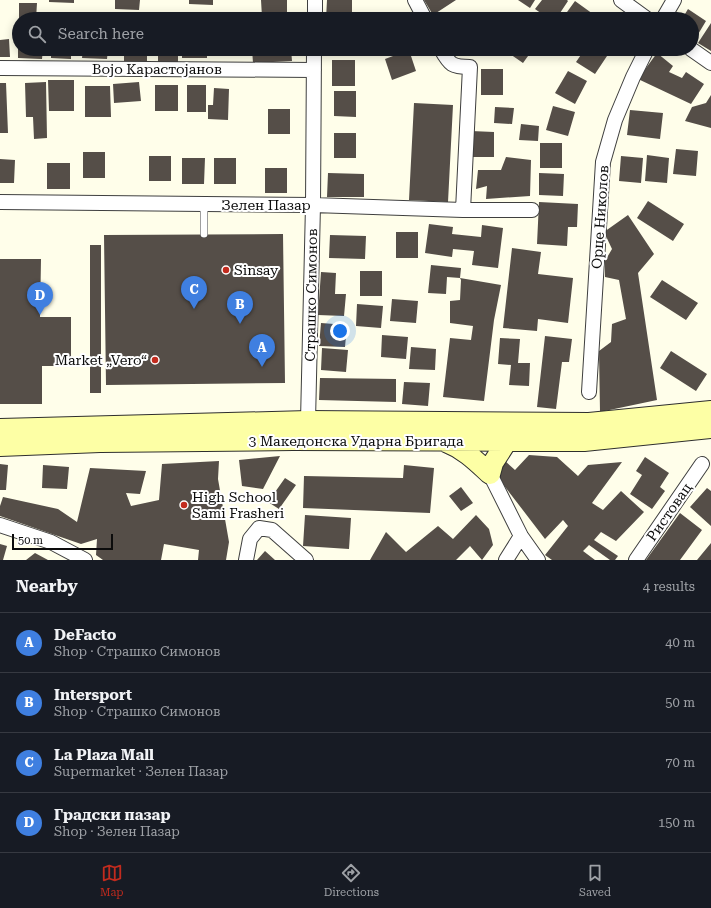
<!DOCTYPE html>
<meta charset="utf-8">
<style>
:root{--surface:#171b24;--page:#20242c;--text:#f1f3f6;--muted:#9ea1a6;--line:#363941;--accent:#c22b1e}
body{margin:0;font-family:"Roboto Serif",serif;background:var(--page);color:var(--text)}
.scale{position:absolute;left:12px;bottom:10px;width:101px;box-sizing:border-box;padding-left:4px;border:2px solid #0c0c0c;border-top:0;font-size:11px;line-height:14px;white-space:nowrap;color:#0c0c0c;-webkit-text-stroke:3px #fff;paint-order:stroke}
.you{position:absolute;left:340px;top:331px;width:14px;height:14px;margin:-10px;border:3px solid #fff;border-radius:50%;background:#1a73e8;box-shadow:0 0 0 6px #1a73e833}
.badge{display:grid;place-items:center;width:26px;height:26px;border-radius:50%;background:var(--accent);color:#fff;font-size:13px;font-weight:700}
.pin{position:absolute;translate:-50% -33px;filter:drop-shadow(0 1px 2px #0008)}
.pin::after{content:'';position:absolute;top:21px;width:14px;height:12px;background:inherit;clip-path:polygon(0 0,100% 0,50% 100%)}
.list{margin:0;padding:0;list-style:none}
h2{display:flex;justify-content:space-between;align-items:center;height:52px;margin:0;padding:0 16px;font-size:17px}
h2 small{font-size:13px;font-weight:400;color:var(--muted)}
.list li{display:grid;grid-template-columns:26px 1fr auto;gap:12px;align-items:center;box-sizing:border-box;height:60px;padding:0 16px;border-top:1px solid var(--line)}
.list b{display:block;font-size:15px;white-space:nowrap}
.list p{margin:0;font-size:13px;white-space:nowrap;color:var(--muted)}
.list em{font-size:13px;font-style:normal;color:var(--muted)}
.icon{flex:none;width:22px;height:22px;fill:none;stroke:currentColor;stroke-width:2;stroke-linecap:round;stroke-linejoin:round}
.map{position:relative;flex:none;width:711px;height:560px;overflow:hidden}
.search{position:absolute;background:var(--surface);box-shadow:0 2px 10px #0003;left:12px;right:12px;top:12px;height:44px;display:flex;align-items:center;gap:10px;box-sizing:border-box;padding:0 14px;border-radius:22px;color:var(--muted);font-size:15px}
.sheet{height:292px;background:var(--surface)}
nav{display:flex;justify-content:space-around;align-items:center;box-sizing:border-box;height:56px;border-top:1px solid var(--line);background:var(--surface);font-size:11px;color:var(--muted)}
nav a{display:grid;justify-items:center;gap:2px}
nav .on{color:var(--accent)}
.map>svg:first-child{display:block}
</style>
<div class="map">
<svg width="711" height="560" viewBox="0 0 711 560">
<rect width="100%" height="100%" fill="#fffeea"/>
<path fill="#554e48" d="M49,0h25v3l-25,-1z
M115,0h25l-1,10 -24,-1z
M189,0h24v5l-24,-1z
M261,0h26v16l-25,1z
M327,0h25v19h-26z
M424,0h32l-23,15z
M518,0h17l-5,8z
M542,0h25l1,1 -12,18h-7l-14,-10z
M575,1l18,13 -4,5h-27z
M19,3h18l-1,16h-17z
M688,9l18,12 -12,20 -2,-1v-21h-10z
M711,23v28l-13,-8z
M9,39l1,18h-10v-17z
M18,49h25l-1,10 -24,-1z
M51,49h20v10l-20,-1z
M83,49h25l-1,10 -25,-1z
M124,49h23v12h-23z
M158,49h20v14h-20z
M182,49h25v9h-25z
M252,49h39l1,12 -39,2z
M330,49h22v5h-22z
M485,49h15l-6,7z
M514,49h19l-10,14 -13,-9z
M585,49h18l6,4 -14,21 -19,-12z
M409,50l7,21 -24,9 -7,-21z
M657,53l16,13 -4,6 13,6 4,-6 18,12 -13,20 -53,-25z
M332,60h23v26h-23z
M481,69h22v26h-22z
M568,71l19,10 -12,23 -20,-11z
M48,80h26v31h-25z
M46,82l1,56 -13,1 -1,-22h-7l-1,-34z
M139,82l2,19 -27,2 -1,-19z
M0,83h6l2,50h-8z
M155,85h23v26h-23z
M187,85h19v27h-19z
M85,86h25l1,31h-26z
M214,88l15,1 -1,31 -20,-1v-14h5z
M334,91h22v26l-22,-1z
M711,95v33l-26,-7 7,-14 14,-4z
M414,103l39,2 -5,97 -39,-2z
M553,106l22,6 -7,24 -22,-6z
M495,107l19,1 -2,16 -18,-1z
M268,109h22v25h-22z
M630,110l33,3 -3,26 -33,-4z
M521,124l18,2 -1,15 -19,-1z
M471,131l23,1v25h-23z
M334,133h22v25h-22z
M540,143h22v25h-22z
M676,149l22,2 -2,25 -23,-2z
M83,152h22v26h-22z
M647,155l22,3 -2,25 -22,-2z
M149,156h22v25h-22z
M621,156l22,2 -2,25 -22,-2z
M506,157l25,3 -1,36 -44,3 1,-13 -11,3 2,-19h23z
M182,158h23l-1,26h-22z
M214,158h22v26h-22z
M0,159l15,1 -1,23h-14z
M47,163h23v26h-23z
M265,168h22v25h-22z
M328,173l36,1v23h-37z
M539,173l25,1 -1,22 -24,-1z
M648,201l36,23 -11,17 -36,-23z
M539,202l39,2 -1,23h-9l-1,19 -30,-2z
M628,215l26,39 -16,19 19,127 -57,12 -1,-61 12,-9 1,-18 14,-5 -7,-39 -14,-3v-16l7,-12 -8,-17z
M429,224l24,3 -1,7 29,3 1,-12 21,3 -5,40 -26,-3 2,-14 -21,-2 -1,8 -27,-4z
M396,232h22v26h-22z
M283,234l2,149 -179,2 -2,-150z
M330,235l36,1 -1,23 -36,-1z
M90,245h11v148h-11z
M512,248l29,4 -3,22 35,4 -5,45 -30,-4 -1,12 -34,-3z
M0,259h41l-1,58h31v49h-29v38h-42z
M431,265l30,3 -1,10 -13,-1 -1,17 -18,-1z
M360,271h22v25h-22z
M321,272l15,1 -1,21h11l-2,22 -26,-1z
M460,278l41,7 -7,35 -10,81 -41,-4 7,-59 21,2 2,-14 -23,-3v-22l10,-1 1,-20z
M662,280l36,23 -12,17 -36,-23z
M392,299l26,2 -2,22 -26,-2z
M357,304l26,2 -2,22 -25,-2z
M321,323l26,2 -2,22 -26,-1z
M382,335l26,2 -2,22 -25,-2z
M545,336l27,3 -3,23h-7l-6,47 -19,-2z
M500,338l20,1 -2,24h12l-1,23 -20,-1 2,-20 -13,-1z
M411,347l25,2 -1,21 -26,-1z
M322,348l26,2 -2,22 -25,-2z
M671,351l36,23 -11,17 -36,-23z
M320,378l76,1v23l-77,-2z
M404,382l26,1 -2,23 -26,-2z
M529,455l28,2 21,19 10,-11 34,-3 -30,41 11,7 18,-19 23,21 -28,29 -15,-9 -7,8 24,16 -3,4h-5l-21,-15 -6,6 12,9h-43l-7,-5 23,-29 -5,-6 -18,19 -49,-64 8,-15 11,10z
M280,456l-17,33 -21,-3 -3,-26z
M645,457l24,16 -9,14 5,4 -13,18 -22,-15 12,-19 -6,-4z
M219,461l-1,18 11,63 -3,18h-28l1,-10 -35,-6 -3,16h-58l-7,-5 1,-16 -16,5 -81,-28v-10l3,-9 55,12 19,13 13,-54 56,3 -6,23 -14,-1 5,13 28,-6 3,-36z
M0,464l8,1 -2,25h-6z
M43,465l26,2 -2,22 -25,-1z
M404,465l30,3 -4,45 -127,-5 1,-32 99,2z
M285,478l11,7 -17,24 -11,-7z
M461,487l12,16 -12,8 -12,-15z
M707,488l4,3v35l-21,-19z
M680,513l22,17 -22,30h-34z
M305,515l46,3 -2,31 -46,-3z
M476,515l13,14 4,16 -11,15 -12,-14 -14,14h-86l16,-28 20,20 32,-26 15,13z
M711,543v17h-14z
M0,544l7,2 -4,14h-3z
M265,551l10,9h-18z
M35,553l13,7h-22z"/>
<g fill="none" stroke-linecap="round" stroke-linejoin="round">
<g stroke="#3f3f3f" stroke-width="8">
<path id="lane" d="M204,204v30"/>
</g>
<g stroke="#3f3f3f" stroke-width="16">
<path id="street" d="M415,0l10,19
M621,0l26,19
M315,19v-19
M663,19l11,-19
M441,49c9,16 11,18 29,18l-7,143
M691,49l20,14
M0,68l314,2
M0,202l313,3 150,5h69
M589,392l14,-230 12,-42 18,-43 14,-28
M308,421l5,-216 1,-156
M490,474l31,62 17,24
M0,525l51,17 34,18
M246,560l4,-21 9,-11 13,2 34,30
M506,560l15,-24
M636,560l66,-96"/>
</g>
<g stroke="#2e2e2e" stroke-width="22">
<path id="secondary" d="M0,429l308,-8 281,2 122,-12
M446,442c18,7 30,19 44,32l3,-11 14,-22
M0,446l100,-4 193,-2 291,1 127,-13"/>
</g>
<use href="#lane" stroke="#fff" stroke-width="7"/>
<use href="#street" stroke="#fff" stroke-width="14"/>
<use href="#secondary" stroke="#fdffa5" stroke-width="20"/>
</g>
<g fill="#c22b1e" stroke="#fff" stroke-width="1.5">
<circle cx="226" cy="270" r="4"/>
<circle cx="155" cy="360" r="4"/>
<circle cx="184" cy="505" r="4"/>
</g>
<g text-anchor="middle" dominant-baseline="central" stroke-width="4" stroke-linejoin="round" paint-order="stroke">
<g font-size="14" fill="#0c0c0c" stroke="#fff">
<text x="157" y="69">Војо Карастојанов</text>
<text x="266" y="205">Зелен Пазар</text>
<text transform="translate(600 217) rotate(-86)">Орце Николов</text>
<text transform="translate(311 295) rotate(-89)">Страшко Симонов</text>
<text x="356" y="441">3 Македонска Ударна Бригада</text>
<text transform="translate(669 512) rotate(-55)">Ристовац</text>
</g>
<g font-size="14" fill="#0c0c0c" stroke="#fff" text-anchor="start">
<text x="234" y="270">Sinsay</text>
<text x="147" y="360" text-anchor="end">Market „Vero“</text>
<text x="192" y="497">High School<tspan x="192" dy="16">Sami Frasheri</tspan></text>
</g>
</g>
</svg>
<div class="scale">50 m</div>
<div class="you"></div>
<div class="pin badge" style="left:262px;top:367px;background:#3f7fe0">A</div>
<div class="pin badge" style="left:240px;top:324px;background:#3f7fe0">B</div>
<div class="pin badge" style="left:194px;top:309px;background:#3f7fe0">C</div>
<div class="pin badge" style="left:40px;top:315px;background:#3f7fe0">D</div>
<div class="search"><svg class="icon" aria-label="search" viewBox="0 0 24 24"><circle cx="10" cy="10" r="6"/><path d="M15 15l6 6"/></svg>Search here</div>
</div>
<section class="sheet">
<h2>Nearby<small>4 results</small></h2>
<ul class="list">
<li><span class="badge" style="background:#3f7fe0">A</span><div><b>DeFacto</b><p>Shop · Страшко Симонов</p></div><em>40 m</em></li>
<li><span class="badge" style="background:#3f7fe0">B</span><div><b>Intersport</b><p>Shop · Страшко Симонов</p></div><em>50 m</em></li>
<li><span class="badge" style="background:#3f7fe0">C</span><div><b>La Plaza Mall</b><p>Supermarket · Зелен Пазар</p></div><em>70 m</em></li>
<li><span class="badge" style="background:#3f7fe0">D</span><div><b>Градски пазар</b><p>Shop · Зелен Пазар</p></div><em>150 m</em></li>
</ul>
</section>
<nav>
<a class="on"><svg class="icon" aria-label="map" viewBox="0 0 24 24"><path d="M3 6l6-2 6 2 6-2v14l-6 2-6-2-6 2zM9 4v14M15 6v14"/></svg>Map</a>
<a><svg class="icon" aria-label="directions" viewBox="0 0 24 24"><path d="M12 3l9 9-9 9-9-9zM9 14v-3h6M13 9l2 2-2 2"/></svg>Directions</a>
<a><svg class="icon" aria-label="saved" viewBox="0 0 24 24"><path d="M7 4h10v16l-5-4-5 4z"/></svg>Saved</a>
</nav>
